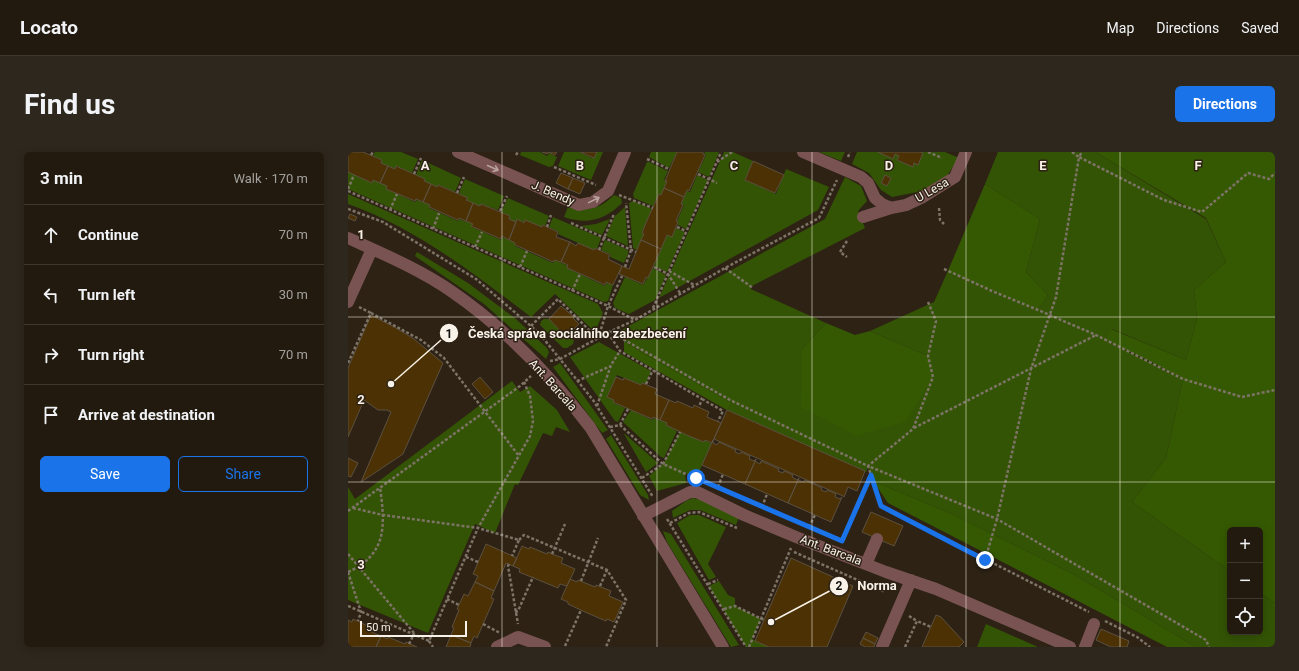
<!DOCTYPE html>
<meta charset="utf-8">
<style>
:root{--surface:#221a0f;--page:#2e271d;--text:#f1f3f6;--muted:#a2a19e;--line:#3f382f;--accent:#1a73e8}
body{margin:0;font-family:Roboto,sans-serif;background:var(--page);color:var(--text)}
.controls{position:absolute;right:12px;bottom:12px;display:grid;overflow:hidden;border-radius:6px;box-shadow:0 2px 10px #0003}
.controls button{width:36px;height:36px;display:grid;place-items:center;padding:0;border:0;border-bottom:1px solid var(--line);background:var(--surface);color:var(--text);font:20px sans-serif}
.scale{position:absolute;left:12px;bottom:10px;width:107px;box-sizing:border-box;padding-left:4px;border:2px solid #f9f2e8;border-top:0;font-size:11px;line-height:14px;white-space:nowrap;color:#f9f2e8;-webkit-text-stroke:3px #2d2214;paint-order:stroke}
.stop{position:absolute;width:12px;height:12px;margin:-9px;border:3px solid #1a73e8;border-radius:50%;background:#fff}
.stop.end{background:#1a73e8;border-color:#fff;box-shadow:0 1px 4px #0008}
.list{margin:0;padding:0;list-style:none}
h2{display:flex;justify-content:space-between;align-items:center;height:52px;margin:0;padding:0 16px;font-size:17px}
h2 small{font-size:13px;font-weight:400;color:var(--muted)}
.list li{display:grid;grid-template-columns:26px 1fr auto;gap:12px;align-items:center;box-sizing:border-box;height:60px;padding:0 16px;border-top:1px solid var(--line)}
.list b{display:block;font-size:15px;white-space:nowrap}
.list em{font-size:13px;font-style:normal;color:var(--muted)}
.actions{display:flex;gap:8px;padding:12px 16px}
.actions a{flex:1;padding:9px 0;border:1px solid var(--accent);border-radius:6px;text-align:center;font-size:14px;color:var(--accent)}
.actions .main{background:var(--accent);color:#fff}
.icon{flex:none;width:22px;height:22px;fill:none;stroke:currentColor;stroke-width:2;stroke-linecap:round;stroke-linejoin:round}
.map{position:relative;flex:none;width:927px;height:495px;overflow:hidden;border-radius:6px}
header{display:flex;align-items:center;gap:24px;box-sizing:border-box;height:56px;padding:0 20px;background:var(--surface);border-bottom:1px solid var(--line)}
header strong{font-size:19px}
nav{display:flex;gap:22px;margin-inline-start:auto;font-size:14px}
.intro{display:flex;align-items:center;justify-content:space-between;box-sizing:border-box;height:96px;padding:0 24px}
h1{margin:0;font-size:28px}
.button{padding:10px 18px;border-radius:6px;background:var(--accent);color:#fff;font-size:14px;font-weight:700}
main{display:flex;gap:24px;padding:0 24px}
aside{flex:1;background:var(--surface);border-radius:6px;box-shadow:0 2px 10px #0003}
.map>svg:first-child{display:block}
</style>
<header>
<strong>Locato</strong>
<nav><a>Map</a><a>Directions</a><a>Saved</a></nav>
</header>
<div class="intro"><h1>Find us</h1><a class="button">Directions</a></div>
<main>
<aside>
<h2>3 min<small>Walk · 170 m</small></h2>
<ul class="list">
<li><svg class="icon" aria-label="ahead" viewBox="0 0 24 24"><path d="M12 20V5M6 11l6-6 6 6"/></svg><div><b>Continue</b></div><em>70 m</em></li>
<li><svg class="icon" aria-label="left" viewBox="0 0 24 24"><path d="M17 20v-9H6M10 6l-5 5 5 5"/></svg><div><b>Turn left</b></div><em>30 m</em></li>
<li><svg class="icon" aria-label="right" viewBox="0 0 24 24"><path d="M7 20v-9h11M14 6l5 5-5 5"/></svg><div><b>Turn right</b></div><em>70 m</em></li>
<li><svg class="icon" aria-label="arrive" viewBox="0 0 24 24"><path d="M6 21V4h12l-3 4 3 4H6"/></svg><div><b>Arrive at destination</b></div></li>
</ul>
<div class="actions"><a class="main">Save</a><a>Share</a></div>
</aside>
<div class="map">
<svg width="927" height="495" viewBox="0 0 927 495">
<rect width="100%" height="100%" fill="#2d2214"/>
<path fill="#335405" d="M27,0h26l17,7 -6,14 -16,-7 -1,3 -14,-6 1,-3 -9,-4z
M173,0h19l7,4 2,-3 8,4 -4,9 -4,1 -29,-12z
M216,0h15l13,6 3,-6h8l-12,28 -33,-14z
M303,0h26l-8,16 -20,-11z
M357,0h14l-10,25 -11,-5 8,-17 -2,-1z
M376,0h9l20,9 -8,19 31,14 10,-25 43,18 -11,23 -159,88z
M471,0h26l-4,9z
M509,0h88l14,6 -15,22 -16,10 -36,7 -11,-7 -12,-17 -17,-9z
M650,0h97l111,67 20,43 -32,28 3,29 -11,41 -74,-31 -6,12 77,38 -17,79 -34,44 98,69v61h30v-39l15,10v44h-79l-123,-73 -121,-60 -79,-33 -5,-14 -2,5 -139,-62 5,-7 -91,-51 -27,-18 211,-115 20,-42 16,9 6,15 -9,10 7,17 -115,59 2,3h1l73,33 -24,26 126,7 -58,-25 64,-29 13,-29 91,37 10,-15 -22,-23 14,-53 -55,-35z
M74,8l39,18 -6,14 -16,-7 -2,2 -13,-6 1,-2 -9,-4z
M299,10h2l19,9 -4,9 3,1 -6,14 -2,-1 -6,12 -19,-8 -1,-4z
M0,20l24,11 1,-3 14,6 -1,3 29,13 2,-2 13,5 -1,3 29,13 1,-2 14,5 -1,3 29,13 1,-3 14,6 -1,3 38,17 2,-3 13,6 -1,2 38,18 2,-3 6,2 -5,16 -4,1 -256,-113z
M349,23l11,5 -22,49 -8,-4v-3l-1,-1 7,-16 -3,-1 6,-13 3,1z
M117,27l39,17 -6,14 -17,-6 -1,2 -14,-6 1,-2 -8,-5z
M0,42l250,110 5,9 -8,19 -40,-38 -24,23c-57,-43 -115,-89 -183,-113z
M266,43l7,3 1,5c-17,17 -35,22 -58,14l4,-10c20,4 31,3 46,-12z
M160,46l41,18 -4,10 -2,-1 -1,2 -25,-7v2l-8,-3 1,-3 -9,-4z
M285,49l19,8 -10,23 2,2 -7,16 -4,-2 -4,-45z
M277,55l3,39 -22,-10 9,-20z
M205,65l48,21 -4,11 -2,-1 -1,2 -36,-16 1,-2 -10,-5z
M262,67l-8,16 -21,-9 15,-2z
M328,76l9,4 -18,40 -13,-6 13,-31 5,2z
M257,88l23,10v4l-4,9 -14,-6 1,-2 -10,-5z
M69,100l51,31 48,36 31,29 2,4 -3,7 -62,-55 -69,-48z
M305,116l13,7 -11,25 -26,14 -14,-6 -2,-5 12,-26 18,8z
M196,167h5l18,19 2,-2 5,4 -1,4 -6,4h-4l-23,-23 1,-4z
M251,190l52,29 -5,13 -4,-1 -1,2 -24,-10 -10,22 7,3v3l11,5 -7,14 -3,-1 -45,-64z
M212,211l48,67 -6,3 -49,-66z
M164,229l8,11 10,-6 27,24 13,22 -14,-5 -4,9 -9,-3 -25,52 -3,-1 -20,49 -20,-9 -47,109 -80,-33v-113l7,12z
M283,258l21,10 2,-2 13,5 -1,2 11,6 -13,27 -3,-1 -38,-35z
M332,280l24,10 1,-2 7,4 -16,34 -11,-5 1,10 -29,8 -8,-15 14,-12z
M276,282h1l33,29 -12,9z
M263,283l37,60 1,5 -9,-5 -34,-56z
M345,346l8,2 38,17 -3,8 -36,-15h-10l-17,8 -1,-7 14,-10z
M342,363h9l27,12 -18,37 8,13 -7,3 -32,-57z
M315,379l8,3 68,111 -8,2 -64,-105z
M371,429l9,14 7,3v8l26,13 -9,20 18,8h-24l-37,-61z
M638,472l52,23h-61z"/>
<path fill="#355902" d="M747,0h180v451l-15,-10v-63h-30v41l-98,-69 34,-44 17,-79 -38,-20 -39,-18 5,-12 75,31 11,-41 -3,-29 32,-28 -20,-44z
M637,32l55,35 -14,53 22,23 -10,15 -91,-37z
M478,171l29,12 15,-4 58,25 5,21 -27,44 -49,15 -56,-29 1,-58z
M276,189l17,11 91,51 -5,7 -103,-58z
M525,329l79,33 121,60 123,73h-29l-279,-144z"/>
<path fill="#4b3103" stroke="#5c5040" d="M0,0h15l19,8 -1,3 7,3 -8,17 -7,-3 -1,3 -24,-11z
M194,0h15l-2,3 -7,-3 -1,2z
M232,0h17l-3,6z
M329,0h26v2l2,1 -16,36 -2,-1 -3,7 -20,-9 3,-7h-2z
M530,0h42l3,1 -5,12 -4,-2 -1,4 -16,-7 2,-4 -4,-2 -2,5z
M405,9l31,14 -9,18 -30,-13z
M40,14l7,3 1,-3 29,13 -1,2 7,3 -8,18 -7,-3 -1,2 -29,-12 1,-3 -7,-3z
M213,21l12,5 -5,11 -12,-6z
M537,23l6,3 -4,8 -6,-3z
M225,26l12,5 -5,11 -12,-5z
M83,32l6,3 1,-2 30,13 -2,2 7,3 -7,18 -7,-3 -1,2 -29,-13 1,-2 -7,-3z
M316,36l20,9 -3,7 2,1 -7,16 2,1 -6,15 -5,-2 -6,14 -20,-9 3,-6 -2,-1 6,-15 11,-24 2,1z
M125,51l7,3 1,-2 29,12 -1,3 7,3 -7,18 -7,-4 -1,3 -30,-13 2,-2 -7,-3z
M2,62l7,3 -2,4 -7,-3z
M169,67l7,4 1,-3 17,7 1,-2 15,7 -2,5 14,5 -9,20 -7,-2 -1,2 -15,-7 -23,-10v-2l-6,-3z
M293,88l20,9 -13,29 -2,-1 -3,7 -24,-10 3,-8 7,3z
M222,90l6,4 2,-3 16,7 1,-2 15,7 -2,4 14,7 -9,19 -7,-3 -1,3 -15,-7 -23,-10 1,-3 -7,-3z
M213,154l13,11 -1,1 6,6 -13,13 -17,-18z
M23,163l25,13 18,11 29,24 -40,91 -42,28 30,-70 -4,-2h-9l-14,-10 -16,37v-69z
M132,225l13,15 -8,7 -13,-15z
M268,225l7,3 1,-2 17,7 1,-2 15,6 -2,5 14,6 -9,20 -7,-3 -1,2 -21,-9 -18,-8 1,-2 -7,-3z
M321,248l7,3 1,-2 16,7 1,-3 15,7 -2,5 14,6 -9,20 -7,-3 -1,2 -15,-6 -23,-11 1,-2 -7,-3z
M379,258l138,61 -8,20 -9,-4 -4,10 -1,-1 -129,-57z
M365,288v3l4,2 2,-3 17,8 -1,2 5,2 1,-2 9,4 -1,3 5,2 2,-2 -11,25 -43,-19z
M0,306l10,5 -7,14 -3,-1z
M408,307l-1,2 5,3 1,-3 18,8 -1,2 5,2 1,-2 9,4 -1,2 5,3 2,-2 -11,25 -43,-19z
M451,326l-1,2 5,2 2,-2 17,8 -1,2 5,2 1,-2 9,4 -1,3 5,2 2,-2 -11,25 -43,-19z
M523,360l32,14 -9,20 -32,-14z
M138,392l31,14 -4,8 -7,-3 -12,28 -19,-9 3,-6 -5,-2z
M174,394l7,3 1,-2 17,7 1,-2 4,2 11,4 -2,5 14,6 -8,17 -7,-2 -2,4 -39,-16 1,-3 -7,-3z
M443,406l62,28 -26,61h-58l-14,-6z
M222,427l7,3 1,-2 17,7 1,-2 15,6 -2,5 14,6 -9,20 -7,-3 -1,2 -21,-9 -17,-8v-2l-7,-3z
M127,430l19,9 -3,7 3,1 -17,39 -3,-2 -3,7 -20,-8 3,-7 -2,-1 7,-17 -2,-1 7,-15 4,2z
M588,463l5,2 23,25 -5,5h-37z
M5,467l15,7 -1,4 14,6 -5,11h-28v-27l4,2z
M753,477l28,12 -2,6h-16l-15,-7z
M518,480l12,6 -3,6 -12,-6z
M103,483l20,8 -1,4h-24z
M33,484l6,3 1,-2 17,7 1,-2 11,5h-41z
M515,486l12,6 -1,3h-9l-5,-3z"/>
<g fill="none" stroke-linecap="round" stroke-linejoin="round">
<path stroke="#7d7367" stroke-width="2.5" stroke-dasharray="3 2" stroke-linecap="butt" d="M580,0l14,6
M724,0l7,5 3,-5
M23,3l2,-3
M168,3l2,-3
M500,5l2,-5
M299,7l22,10
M369,10l15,-10
M206,15l42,18
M66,22l7,-16
M350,22l19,9
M0,37l6,-14
M0,39l260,115 27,14
M109,41l7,-16
M271,43l34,13
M591,56l1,12 4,4
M0,57l35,13 93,57 63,54 54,67 60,97
M42,58l7,-16
M152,59l7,-15
M223,71l65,29
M199,75l4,-12
M329,75l9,4
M85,77l6,-16
M499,89l-7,11 7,5
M127,95l7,-15
M251,98l15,-36
M172,115l7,-16
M277,115l6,-17 -5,-47
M306,115l14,7 12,19
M377,116l28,20
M596,117l48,22 46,19 58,25 87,44 59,18 33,-7
M321,119l25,14
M224,139l8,-17
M580,150l8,19 -8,35 5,21 -20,52 -45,37 129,53 209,121 3,7
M11,155l12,6
M305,156l68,-156
M183,174l27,-27 40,40 10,-33 14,-30
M263,179l3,3 116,66 138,66 13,40 208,106
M260,181l12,18 82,48 -3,8
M202,209l10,-2 51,-28 24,-11 90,-52 94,-50 18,-38
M0,211l23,-50 50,27 23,18 75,98
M229,229l34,-15
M298,232l7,-14
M354,247l21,12 -5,10
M249,254l14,-41 9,-14
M272,273l8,-16
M262,275l10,-2 43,39 34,15
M566,276l182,-93
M294,326l21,-14 17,-32
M370,335l5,-13
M396,347l25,11
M414,355l5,-13
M5,356l30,7 95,13 41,12 -7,16
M0,359l172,-125 11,-10
M319,367l79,128
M322,371l19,-10 10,-1 38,16
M461,375l6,-12
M171,388l5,-5 83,35 19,30 -20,47
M494,389l29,-66
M446,400l91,40
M0,402l66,79
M204,402l13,-30
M118,405l12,5
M637,408l12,-41 34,-150 25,-72 23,-140 85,43 38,12 46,-39 21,6 6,-6
M161,412l-1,2 10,58
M0,420c40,-18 37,-48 32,-85
M0,420l13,40 -3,9
M233,429l17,-43
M360,432l10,-4
M252,434l7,-16
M99,447l12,6
M0,454l81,35 49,-113 52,-92 3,-15 -3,-25 -6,-14
M376,457l11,-3 29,14
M167,460l3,-1 15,-34
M561,464l8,5
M757,469l32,16 13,10
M135,472l17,9
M81,489l4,6
M61,492l5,-10
M217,494l16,-36
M401,495l42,-99
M557,495l12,-26 14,6"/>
<path stroke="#795352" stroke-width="12" d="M110,0l121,53 14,-3 15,-11 17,-39
M455,0l58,25 7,6 7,15 7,6 9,4 15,-3 17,-8 32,-20 11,-25
M515,65l28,-9
M0,86c35,16 71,31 103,53 54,37 99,84 139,136l133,220
M0,150l24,-53
M295,364l47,-24h7l47,23 52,22 90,35 50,17 134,58
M518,412l11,-25
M149,495l21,-10 27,10
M534,495l29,-67
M737,495l9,-23"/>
</g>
<defs><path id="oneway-shaft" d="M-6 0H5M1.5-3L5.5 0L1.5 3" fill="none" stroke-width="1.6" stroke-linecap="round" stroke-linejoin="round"/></defs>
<g stroke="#b9a29d">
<use href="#oneway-shaft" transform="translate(145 16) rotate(24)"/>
<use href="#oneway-shaft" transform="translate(246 48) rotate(-26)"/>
</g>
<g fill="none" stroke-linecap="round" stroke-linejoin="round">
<path stroke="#1a73e8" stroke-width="5" d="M348,326l146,63 29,-66 10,31 104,54"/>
</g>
<path fill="none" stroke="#f9f2e8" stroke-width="1" stroke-opacity="0.55" d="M154,0v495M309,0v495M464,0v495M618,0v495M772,0v495M0,165h927M0,330h927"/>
<g text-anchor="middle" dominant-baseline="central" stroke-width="3" stroke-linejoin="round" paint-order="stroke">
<g font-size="12" fill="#f9f2e8" stroke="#2d2214">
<text transform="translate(584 38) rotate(-30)">U Lesa</text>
<text transform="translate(205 41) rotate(23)">J. Bendy</text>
<text transform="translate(205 233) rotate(48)">Ant. Barcala</text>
<text transform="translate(483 398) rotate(21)">Ant. Barcala</text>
</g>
</g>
<g font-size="13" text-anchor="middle" font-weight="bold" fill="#f9f2e8" stroke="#2d2214" stroke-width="3" stroke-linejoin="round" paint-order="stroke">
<text x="77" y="18">A</text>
<text x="232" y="18">B</text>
<text x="386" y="18">C</text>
<text x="541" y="18">D</text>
<text x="695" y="18">E</text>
<text x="850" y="18">F</text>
<text x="13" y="87">1</text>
<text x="13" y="252">2</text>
<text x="13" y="417">3</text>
</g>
<path fill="none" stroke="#f9f2e8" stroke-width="1.5" d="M43 232L101 181M423 470L491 434"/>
<g fill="#f9f2e8" stroke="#2d2214" stroke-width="1.5">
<circle cx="43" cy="232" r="4"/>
<circle cx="423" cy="470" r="4"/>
<circle cx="101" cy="181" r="10"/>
<circle cx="491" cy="434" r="10"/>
</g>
<g font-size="12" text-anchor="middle" font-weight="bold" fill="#111">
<text x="101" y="186">1</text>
<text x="491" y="438">2</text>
</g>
<g font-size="13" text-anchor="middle" font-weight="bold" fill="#f9f2e8" stroke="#2d2214" stroke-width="3" stroke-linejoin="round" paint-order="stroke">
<text x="229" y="186">Česká správa sociálního zabezbečení</text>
<text x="529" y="438">Norma</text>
</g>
</svg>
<div class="controls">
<button>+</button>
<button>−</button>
<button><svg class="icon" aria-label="locate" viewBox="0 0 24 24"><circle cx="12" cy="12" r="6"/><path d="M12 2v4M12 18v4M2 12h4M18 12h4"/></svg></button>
</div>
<div class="scale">50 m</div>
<div class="stop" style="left:348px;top:326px"></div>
<div class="stop end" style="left:637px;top:408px"></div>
</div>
</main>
